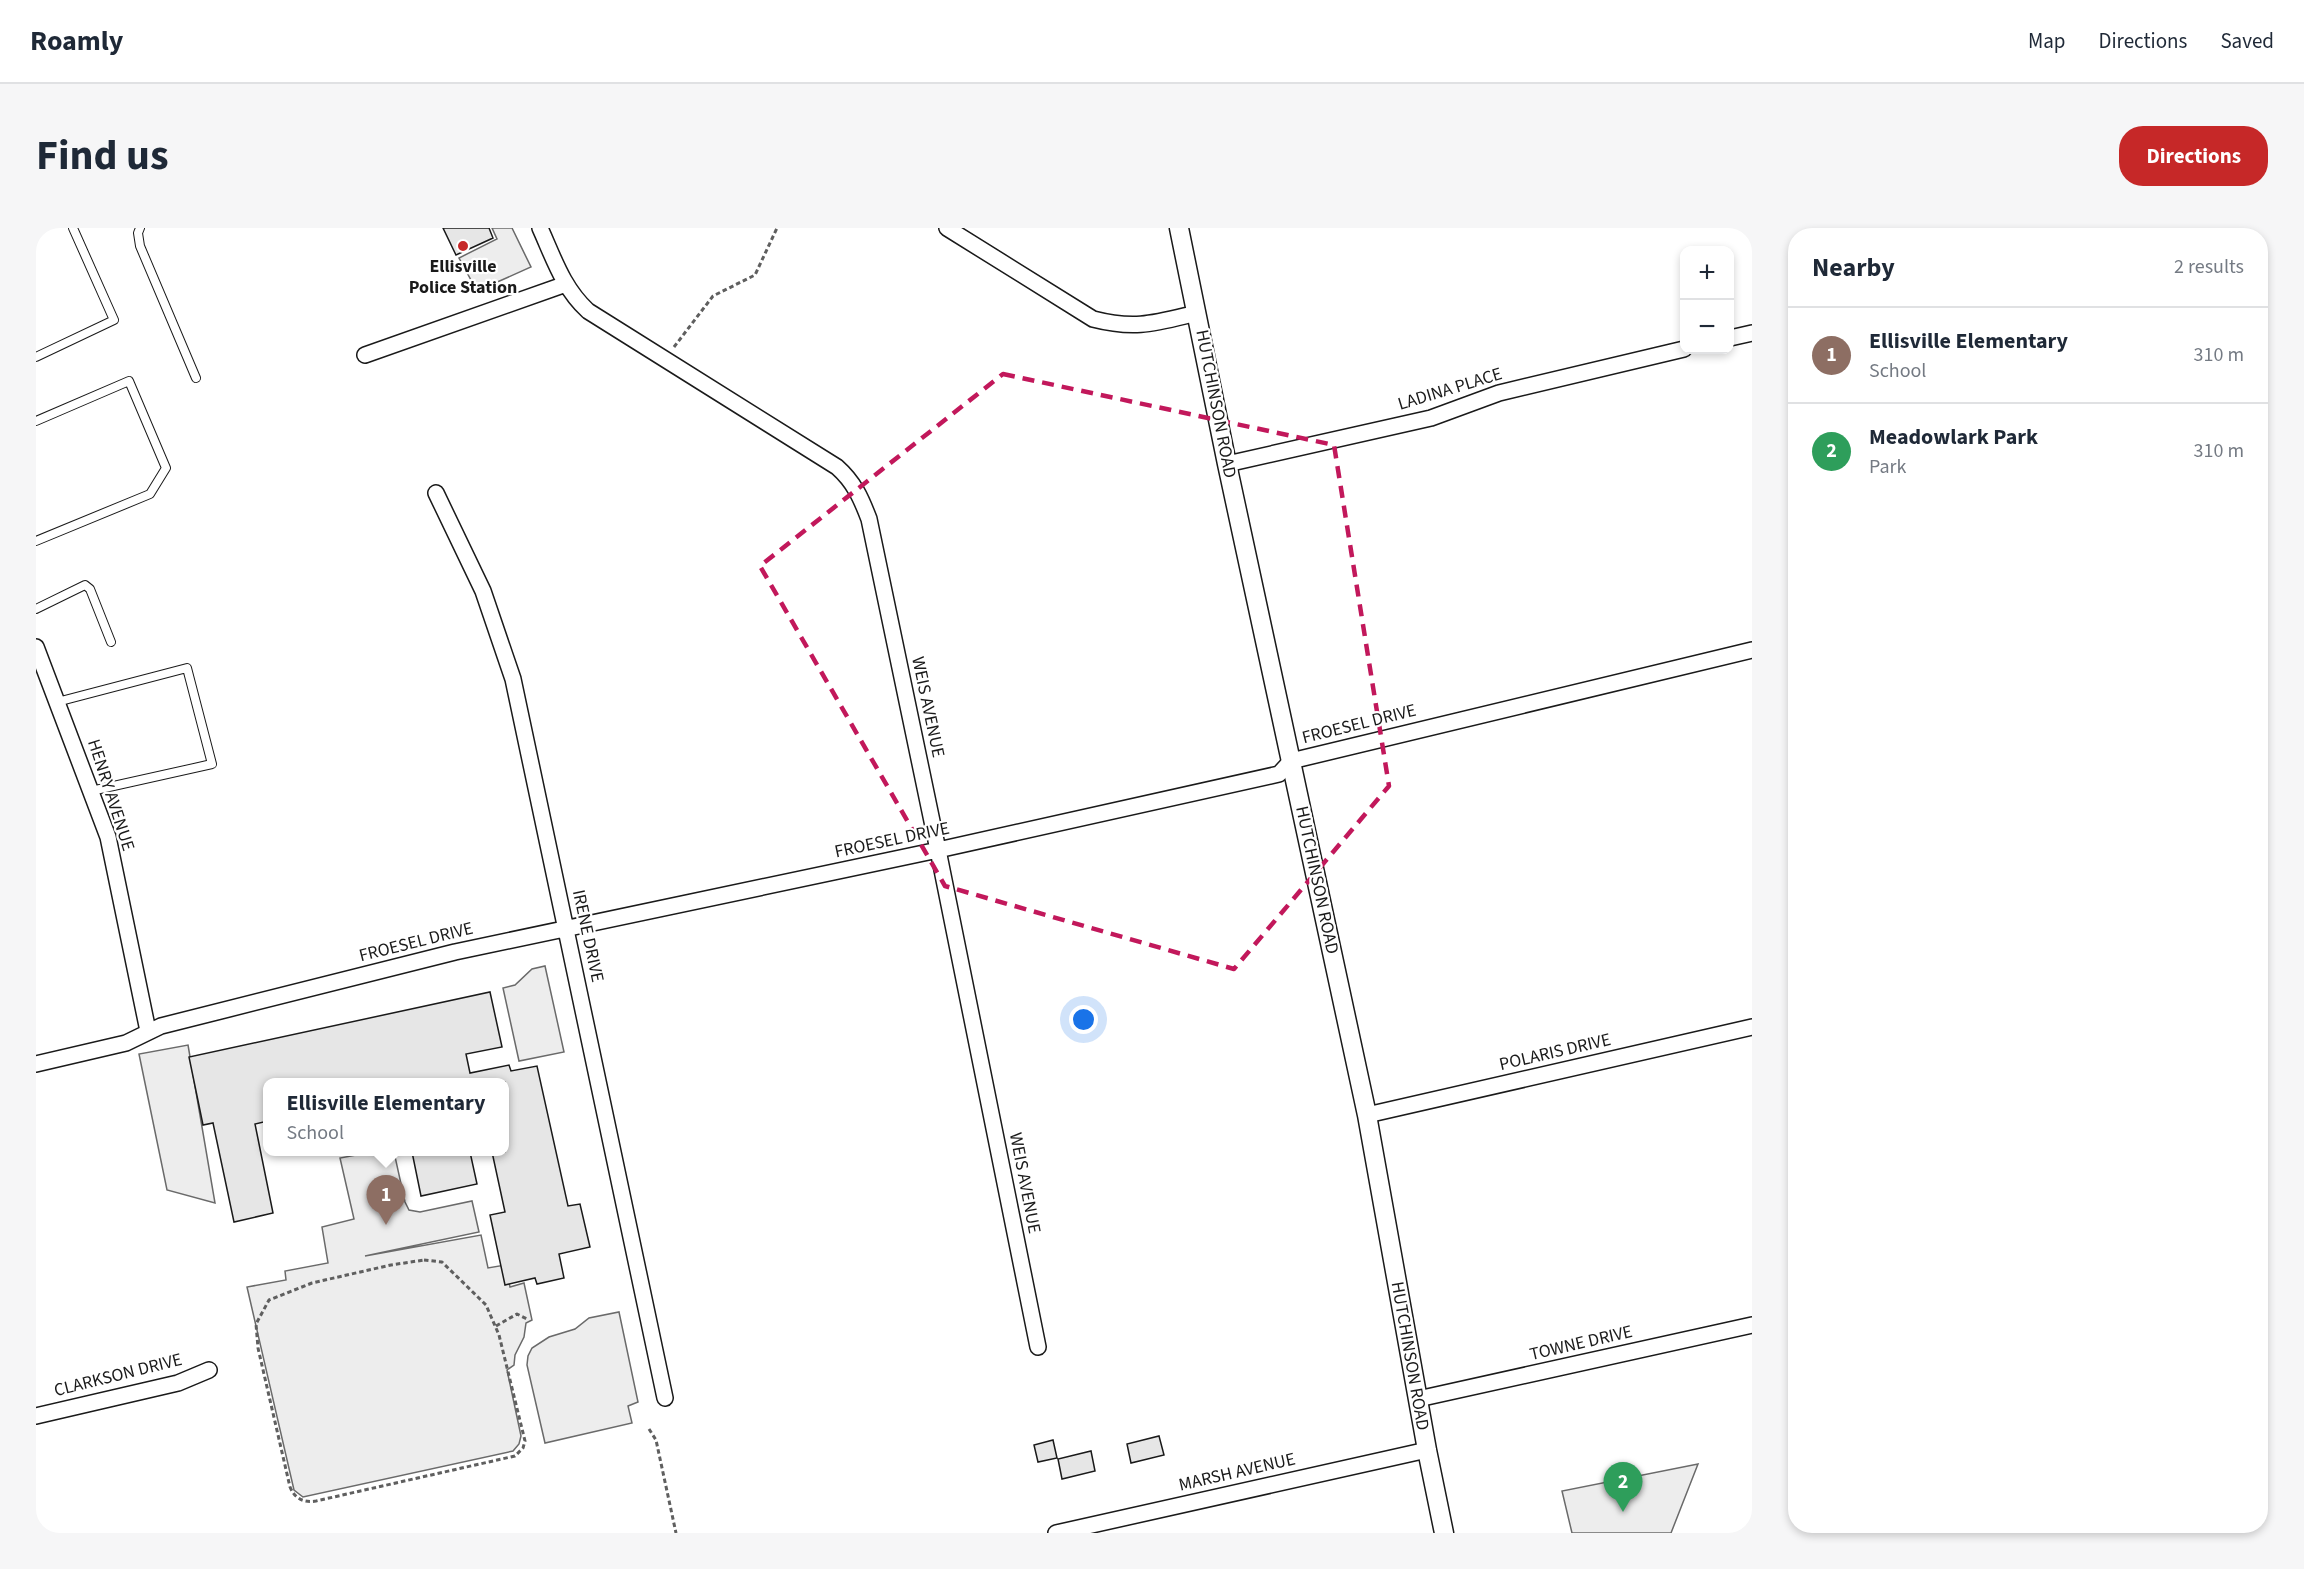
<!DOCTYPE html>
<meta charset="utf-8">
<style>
:root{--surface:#fff;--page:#f6f6f7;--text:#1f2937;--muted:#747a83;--line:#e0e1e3;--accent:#c62828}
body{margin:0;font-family:"Source Sans 3",sans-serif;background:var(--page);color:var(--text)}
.controls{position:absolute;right:18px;top:18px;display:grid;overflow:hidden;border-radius:12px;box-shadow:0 3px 9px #0003}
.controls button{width:54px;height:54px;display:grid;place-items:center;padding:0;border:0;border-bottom:2px solid var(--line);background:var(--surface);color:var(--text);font:30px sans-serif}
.you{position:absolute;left:1048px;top:792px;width:21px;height:21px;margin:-15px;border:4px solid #fff;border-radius:50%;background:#1a73e8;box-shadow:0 0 0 9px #1a73e833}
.badge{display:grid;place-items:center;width:39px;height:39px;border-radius:50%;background:var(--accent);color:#fff;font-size:20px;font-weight:700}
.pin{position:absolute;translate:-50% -50px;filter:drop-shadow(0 2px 3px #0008)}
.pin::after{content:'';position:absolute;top:32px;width:21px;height:18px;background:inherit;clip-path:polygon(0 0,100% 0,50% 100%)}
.popup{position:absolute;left:227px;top:850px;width:246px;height:78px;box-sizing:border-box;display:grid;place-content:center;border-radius:12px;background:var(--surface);filter:drop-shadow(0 2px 4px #0005);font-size:20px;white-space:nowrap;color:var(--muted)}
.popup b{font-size:22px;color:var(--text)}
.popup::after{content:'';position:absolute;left:50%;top:100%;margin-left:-12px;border:12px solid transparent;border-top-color:var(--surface)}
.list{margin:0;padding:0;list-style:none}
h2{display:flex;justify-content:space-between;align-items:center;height:78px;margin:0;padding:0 24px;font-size:26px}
h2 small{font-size:20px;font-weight:400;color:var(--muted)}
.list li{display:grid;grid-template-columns:39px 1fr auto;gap:18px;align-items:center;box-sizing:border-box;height:96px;padding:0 24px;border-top:2px solid var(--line)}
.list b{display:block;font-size:22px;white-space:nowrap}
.list p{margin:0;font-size:20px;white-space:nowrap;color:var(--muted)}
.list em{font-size:20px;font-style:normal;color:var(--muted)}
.map{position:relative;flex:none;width:1716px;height:1305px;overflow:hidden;border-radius:24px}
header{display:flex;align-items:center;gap:36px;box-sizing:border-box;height:84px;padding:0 30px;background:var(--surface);border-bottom:2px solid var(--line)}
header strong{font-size:28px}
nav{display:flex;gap:33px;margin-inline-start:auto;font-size:21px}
.intro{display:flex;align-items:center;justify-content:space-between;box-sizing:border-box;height:144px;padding:0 36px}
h1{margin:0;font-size:42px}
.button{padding:15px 27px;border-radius:24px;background:var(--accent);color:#fff;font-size:21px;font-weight:700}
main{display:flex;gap:36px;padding:0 36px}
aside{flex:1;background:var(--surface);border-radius:24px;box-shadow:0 3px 9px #0003}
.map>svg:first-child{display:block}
</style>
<header>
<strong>Roamly</strong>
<nav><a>Map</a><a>Directions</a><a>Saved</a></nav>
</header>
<div class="intro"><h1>Find us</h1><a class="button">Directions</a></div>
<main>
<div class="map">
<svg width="1716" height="1305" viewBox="0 0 1716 1305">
<rect width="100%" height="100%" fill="#fff"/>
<path fill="#ededed" stroke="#6a6a6a" stroke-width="1.5" d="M456,0h20l19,39 -54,24 -18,-33 38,-19z
M509,738l19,86 -45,9 -16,-73 12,-3 17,-16z
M152,817l27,158 -48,-13 -28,-136z
M336,924h22l11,50 4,8 11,2 52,-11 7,31 -114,24 116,-21 7,33 17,-3 5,22 14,-4 8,37 -6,3 -2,14 -9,18 -1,10 -7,5 14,66 -2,8 -6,7 -210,46 -9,-7 -47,-203 39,-7 -1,-9 43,-8 -6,-36 32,-8 -14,-61z
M583,1084l19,90 -10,4 4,17 -87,20 -18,-78 1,-9 4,-8 17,-11 26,-8 14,-11z
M1662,1236l-27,69h-99l-10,-42z"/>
<path fill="#e6e6e6" stroke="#1a1a1a" stroke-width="1.5" d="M407,0h46l4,10 -37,17z
M454,764l12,55 -36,7 4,19 39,-8 2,6 26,-5 31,140 12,-2 10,43 -31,7 5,24 -27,6 -2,-6 -30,7 -15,-70 15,-3 -13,-60h13v-70h-28v-1l-8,1h-201v39l-13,3 18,89 -39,9 -21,-99 -10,2 -14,-68z
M376,924h58l7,32 -56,12z
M1123,1208l5,19 -33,8 -4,-19z
M1017,1212l4,18 -19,4 -4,-17z
M1055,1223l4,20 -33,8 -4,-20z"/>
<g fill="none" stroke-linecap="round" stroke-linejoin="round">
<g stroke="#1a1a1a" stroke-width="10">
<path id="service" d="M104,0l-2,5 2,13 56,132
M0,129l78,-37 -41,-92
M0,193l93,-40 37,87 -16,26 -114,47
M0,381l49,-24 5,4 21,53
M21,474l130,-34 25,96 -121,27"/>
</g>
<g stroke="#1a1a1a" stroke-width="18">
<path id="minor" d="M504,0c14,31 23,60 48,83l249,156c17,15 24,31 32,52l69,331 100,497
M911,0l146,91c43,11 62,4 104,-6
M1694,110l22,-5
M329,127l201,-71
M1191,236l204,-46 68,-25 185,-44
M400,265l47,98 30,88 152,719
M0,419l72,190 40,194
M0,836l90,-21 35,-17 294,-74 483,-102 341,-76 12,-13 461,-111
M1331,887l385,-88
M1382,1171l334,-74
M0,1188l142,-33 31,-13
M1020,1305l371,-83"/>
</g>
<g stroke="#1a1a1a" stroke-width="21">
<path id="tertiary" d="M1143,0l48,236 140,651 60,335 17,83"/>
</g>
<path stroke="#5f5f5f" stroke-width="3" stroke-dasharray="4.5 3" stroke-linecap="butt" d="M638,119l39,-51 42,-21 22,-47
M388,1032l18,2 44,43 13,30 26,106 -2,7 -8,8 -199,45c-12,2 -21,-2 -26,-14l-32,-139 -2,-24 13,-24 43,-17 79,-18z
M460,1098l21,-12 10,5
M613,1201l7,11 20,93"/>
<use href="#service" stroke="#fff" stroke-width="8"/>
<use href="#minor" stroke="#fff" stroke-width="15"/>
<use href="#tertiary" stroke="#fff" stroke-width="18"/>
</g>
<path fill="none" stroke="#c2185b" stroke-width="4.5" stroke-dasharray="12 8" stroke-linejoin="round" d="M967,146l331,71 55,341 -155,183 -289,-83 -185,-320z"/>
<circle fill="#c62828" stroke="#fff" stroke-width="2" cx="427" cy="18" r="6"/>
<g text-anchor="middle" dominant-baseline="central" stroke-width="4.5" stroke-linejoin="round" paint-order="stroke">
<g font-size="18" font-weight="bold" fill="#1a1a1a" stroke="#fff">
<text x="427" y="38">Ellisville<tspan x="427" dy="21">Police Station</tspan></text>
</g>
<g font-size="18" fill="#1a1a1a" stroke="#fff">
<text transform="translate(1414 161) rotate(-17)">LADINA PLACE</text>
<text transform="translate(1180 176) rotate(79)">HUTCHINSON ROAD</text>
<text transform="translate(892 479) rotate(78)">WEIS AVENUE</text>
<text transform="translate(1323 496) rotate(-14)">FROESEL DRIVE</text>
<text transform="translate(75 567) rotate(72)">HENRY AVENUE</text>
<text transform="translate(856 612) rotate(-12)">FROESEL DRIVE</text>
<text transform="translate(1281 652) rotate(78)">HUTCHINSON ROAD</text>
<text transform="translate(552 708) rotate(78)">IRENE DRIVE</text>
<text transform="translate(380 714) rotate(-14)">FROESEL DRIVE</text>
<text transform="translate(1519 824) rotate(-13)">POLARIS DRIVE</text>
<text transform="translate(989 955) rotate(79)">WEIS AVENUE</text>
<text transform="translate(1545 1115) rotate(-13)">TOWNE DRIVE</text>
<text transform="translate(1374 1128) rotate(80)">HUTCHINSON ROAD</text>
<text transform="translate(82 1147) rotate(-14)">CLARKSON DRIVE</text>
<text transform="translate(1201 1244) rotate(-13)">MARSH AVENUE</text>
</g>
</g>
</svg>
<div class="controls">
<button>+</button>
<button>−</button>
</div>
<div class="you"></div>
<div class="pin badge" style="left:350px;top:997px;background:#8d6e63">1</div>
<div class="popup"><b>Ellisville Elementary</b>School</div>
<div class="pin badge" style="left:1587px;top:1284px;background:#2e9e5b">2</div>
</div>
<aside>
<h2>Nearby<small>2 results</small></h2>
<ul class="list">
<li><span class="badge" style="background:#8d6e63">1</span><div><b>Ellisville Elementary</b><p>School</p></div><em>310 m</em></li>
<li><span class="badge" style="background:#2e9e5b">2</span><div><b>Meadowlark Park</b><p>Park</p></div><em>310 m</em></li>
</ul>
</aside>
</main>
